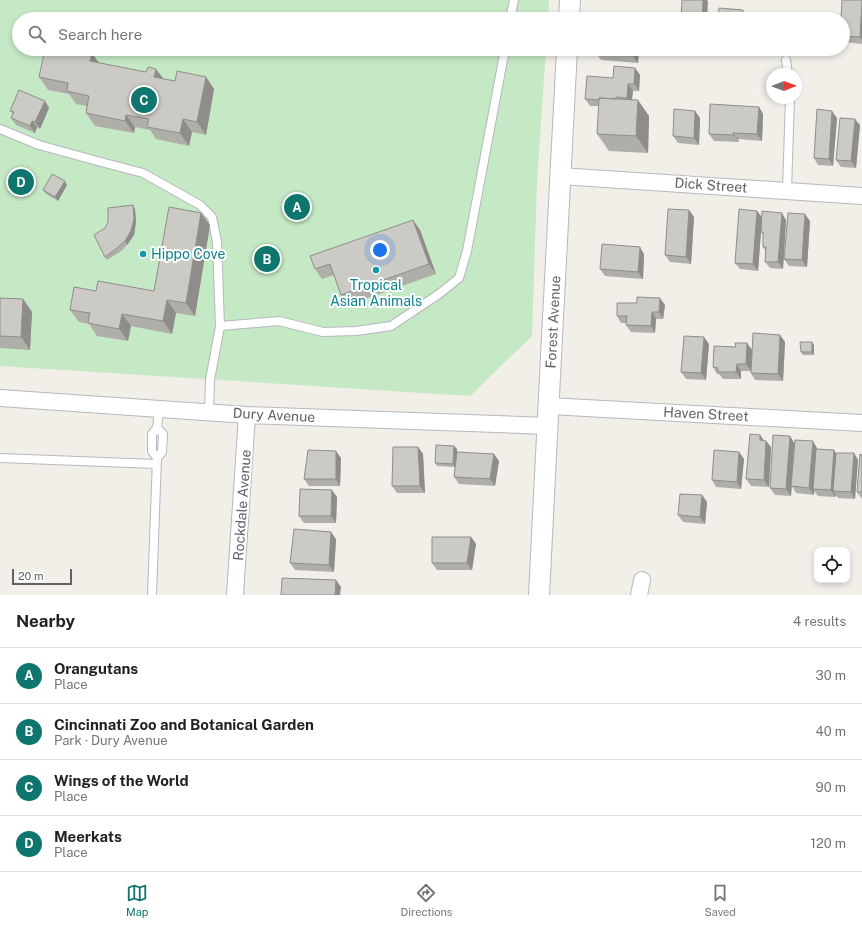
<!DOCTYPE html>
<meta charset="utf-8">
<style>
:root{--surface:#fff;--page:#f6f6f6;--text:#202124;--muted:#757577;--line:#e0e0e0;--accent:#0f766e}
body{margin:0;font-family:"Public Sans",sans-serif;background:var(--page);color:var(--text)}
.controls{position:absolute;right:12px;bottom:12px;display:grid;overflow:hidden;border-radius:8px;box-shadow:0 2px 6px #0003}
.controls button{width:36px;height:36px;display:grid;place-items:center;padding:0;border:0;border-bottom:1px solid var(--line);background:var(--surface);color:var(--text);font:20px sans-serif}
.compass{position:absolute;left:766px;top:68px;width:36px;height:36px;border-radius:50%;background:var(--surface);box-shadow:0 2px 6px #0003;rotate:89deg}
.scale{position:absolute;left:12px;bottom:10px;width:60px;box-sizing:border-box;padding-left:4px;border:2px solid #5f6368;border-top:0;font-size:11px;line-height:14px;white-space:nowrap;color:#5f6368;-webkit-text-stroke:3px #fff;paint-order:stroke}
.you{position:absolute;left:380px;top:250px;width:14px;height:14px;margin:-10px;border:3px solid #fff;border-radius:50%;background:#1a73e8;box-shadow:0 0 0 6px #1a73e833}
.badge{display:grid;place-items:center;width:26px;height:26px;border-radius:50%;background:var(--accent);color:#fff;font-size:13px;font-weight:700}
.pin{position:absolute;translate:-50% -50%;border:2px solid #fff;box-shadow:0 1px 4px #0006}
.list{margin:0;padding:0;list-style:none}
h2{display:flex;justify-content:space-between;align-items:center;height:52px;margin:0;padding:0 16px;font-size:17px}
h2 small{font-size:13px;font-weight:400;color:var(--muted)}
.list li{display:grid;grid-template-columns:26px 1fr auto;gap:12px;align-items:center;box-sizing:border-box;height:56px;padding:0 16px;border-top:1px solid var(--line)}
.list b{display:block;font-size:15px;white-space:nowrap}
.list p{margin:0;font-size:13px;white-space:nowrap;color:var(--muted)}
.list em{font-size:13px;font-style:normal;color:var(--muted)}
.icon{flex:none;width:22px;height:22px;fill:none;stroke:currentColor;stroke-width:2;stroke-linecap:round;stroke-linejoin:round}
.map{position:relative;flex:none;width:862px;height:595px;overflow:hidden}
.search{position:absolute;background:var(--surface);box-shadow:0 2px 6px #0003;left:12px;right:12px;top:12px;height:44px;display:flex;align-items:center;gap:10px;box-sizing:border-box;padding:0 14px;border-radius:22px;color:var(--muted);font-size:15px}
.sheet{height:276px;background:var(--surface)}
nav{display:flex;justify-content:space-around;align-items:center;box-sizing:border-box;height:56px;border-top:1px solid var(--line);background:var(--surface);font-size:11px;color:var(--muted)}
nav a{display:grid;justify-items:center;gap:2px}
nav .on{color:var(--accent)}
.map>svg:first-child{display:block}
</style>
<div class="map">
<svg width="862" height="595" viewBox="0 0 862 595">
<rect width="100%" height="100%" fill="#f1efe8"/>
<path fill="#c5e8c5" d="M0,0h549l-1,19h-529v30h527l-9,133 -5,154 -62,60 -470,-30z"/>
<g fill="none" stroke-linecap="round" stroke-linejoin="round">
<g stroke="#b5b8bc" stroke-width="10">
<path id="service" d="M510,19l4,-19
M786,60l2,14
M0,129l39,16 62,17 42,11 57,32 12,12 5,25 3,84 -10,54 -1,32
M787,190l3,-92
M220,326l59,-5 44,11 33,-1 35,-5 48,-32 20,-16 8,-27 38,-202
M0,458l156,6
M157,458l-5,-7v-17l5,-6 2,-19
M152,595l5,-137 5,-6 1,-18 -6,-6"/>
</g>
<g stroke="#b5b8bc" stroke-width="18">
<path id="minor" d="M560,176l302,20
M0,398l247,17 301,11
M549,406l313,17
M235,595l12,-180
M639,595l3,-15"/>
</g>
<g stroke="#b5b8bc" stroke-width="22">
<path id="tertiary" d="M569,19l1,-19
M539,595c10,-182 17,-364 28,-546"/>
</g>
<use href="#service" stroke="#fff" stroke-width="8"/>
<use href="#minor" stroke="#fff" stroke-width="16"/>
<use href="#tertiary" stroke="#fff" stroke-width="20"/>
</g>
<path fill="#afaea9" d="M862,0v44l-18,-2 -1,-2v-21z
M639,49l-1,14 -37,-3 -5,-7z
M785,49h49l-1,3 -47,-2z
M99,63l47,9 10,-3 7,10 12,2 31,-4 8,12 -8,46 -14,-3 -3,14 -33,-7 -6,-9 -15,-3 -1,6 -39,-7 -9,-13 1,-7 -11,-2 -7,-10 -21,-4 -9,-13z
M635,68l5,7 -1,16h-6l-1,8 17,17 -1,37 -39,-2 -12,-17 2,-28h-9l-5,-7 28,-21z
M759,107l4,7 -1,27 -24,-2 1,3 -25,-1 -5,-7z
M49,108l-9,21 -3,-2 -2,6 -19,-8 -5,-7 2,-4 -3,-3z
M695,111l5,7 -1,27 -21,-2 -5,-7z
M837,118l-4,48 -15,-1 -4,-7z
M860,125l-4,43 -15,-1 -5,-7z
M67,185l-9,16 -12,-7 -3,-4z
M135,209l1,13 -2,13 -7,10 -7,7 -13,8 -2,-3v-29z
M689,210l5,7 -3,47 -21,-2 -5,-7z
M757,211l5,6 24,3 -3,49 -13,-1 -5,-6 1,-10 -3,-5v-12l-2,-3 -3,39 -18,-2 -5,-6z
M201,213l9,12 -15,91 -19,-3 -4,21 -41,-8 -3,15 -31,-5 -8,-12 -10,-2 -9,-12 26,-19h58z
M413,220l7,10 16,44 -88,31 -7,-10 -7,-20 -12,4 -7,-10z
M810,221l-3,46 -18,-1 -5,-7z
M644,254l-1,25 -38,-3 -5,-7z
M0,298l23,1 9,13 -2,38 -30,-2z
M665,305l-2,14h-7l-1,14 -24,-1 -5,-7v-2h-5l-4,-7z
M780,335l5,7 -2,39 -28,-1 -4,-7z
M747,343l5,7 -1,21h-10v8h-18l-4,-5h-2l-4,-7 23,-20z
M709,344l-3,36 -20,-1 -5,-7z
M814,345v10h-11l-2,-3z
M760,435l4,6h2l5,6 -2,40 -18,-1 -5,-7z
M790,436l4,7 23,5v1l17,1 2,4 18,-1 4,7 -3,39 -17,-1 -2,-3 -1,2 -17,-1 -4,-5v4l-18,-2 -4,-7 -1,10 -16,-1 -5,-7z
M454,446l3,3v3l42,9 -4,25 -36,-2 -5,-7 1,-10 -18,-1 -2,-3z
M418,447l5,7 2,39h-28l-5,-7z
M739,452l5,7 -3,30 -25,-2 -4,-7z
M862,455v44l-5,-7z
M341,458l-1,28h-31l-5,-7z
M702,495l5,7 -2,22 -22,-2 -5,-7z
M337,497l-1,26h-32l-5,-7z
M471,537l5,7 -4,26h-35l-5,-7z
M336,539l-2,33 -39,-2 -5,-7z"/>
<path fill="#8f8d8a" d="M703,0h4l1,2 -1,17h-5z
M862,0v40l-2,-3z
M766,15l3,4h-3z
M634,49h5l-1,14 -5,-7z
M92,53l9,13 -11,-5z
M635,68l5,7 -1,16 -5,-7z
M156,69l9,12 -11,-4z
M206,77l8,12 -8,46 -9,-13z
M628,84l5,7 -2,14 -4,-7z
M638,100l11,16 -1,37 -12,-17z
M45,101l4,7 -9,21 -5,-7z
M759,107l4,7 -1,27 -5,-7z
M695,111l5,7 -1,27 -5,-7z
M832,111l5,7 -4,48 -4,-7z
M126,115l9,12 -1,6 -9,-12z
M183,119l9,13 -3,14 -9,-13z
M855,119l5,6 -4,43 -5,-7z
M32,121l5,6 -2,6 -5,-7z
M733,133l5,6 1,3 -5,-7z
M65,181l2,4 -9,16 -3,-4z
M133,205l2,4 1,13 -2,13 -7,10 -2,-4z
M689,210l5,7 -3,47 -5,-7z
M757,211l5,7 -4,53 -5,-7z
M201,213l9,12 -15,91 -9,-13z
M782,213l4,7 -3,49 -5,-7z
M805,214l5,7 -3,46 -5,-7z
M413,220l7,10 16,44 -7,-10z
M640,247l4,7 -1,25 -5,-7z
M660,298l5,7 -2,14 -4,-7z
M23,299l9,13 -2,38 -9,-13z
M167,300l9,13 -4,21 -9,-13z
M652,312l4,7 -1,14 -4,-7z
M122,314l9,12 -3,15 -9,-12z
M780,335l5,7 -2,39 -5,-7z
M704,337l5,7 -3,36 -5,-7z
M812,342l2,3v10l-2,-3z
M747,343l5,7 -1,21 -5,-7z
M737,364l4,7v8l-5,-7z
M760,435l5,7 -5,-2z
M790,436l4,7 -3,53 -5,-7z
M766,441l5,6 -2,40 -5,-7z
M813,441l4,7 -3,41h-1l1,2v4l-5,-7z
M454,446l3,3 -1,18 -3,-3z
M418,447l5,7 2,39 -5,-7z
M834,450l4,7 -5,34 3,4 -1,2 -4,-7z
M336,451l5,7 -1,28 -4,-7z
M739,452l5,7 -3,30 -4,-7z
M854,453l4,7 -3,39 -4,-7z
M494,454l5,7 -4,25 -5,-7z
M332,490l5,7 -1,26 -5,-7z
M702,495l5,7 -2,22 -5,-7z
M331,532l5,7 -2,33 -5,-7z
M471,537l5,7 -4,26 -5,-7z
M336,580l5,7 -1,8h-5z"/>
<path fill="#cccac5" stroke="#8f8d8a" d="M682,0h21l-1,19h-21z
M842,0h20l-2,37 -17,-1v-17h-2z
M719,8l24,2v3l23,2v4h-48z
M805,14l25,1v4h-48l1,-4 22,2z
M45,49h26l21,4 -2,8 56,11 2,-5 8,2 -2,8 21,4 2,-10 29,6 -9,45 -14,-3 -3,14 -33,-6 2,-8 -23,-4 -1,6 -39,-8 3,-17 -22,-5 1,-8 -29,-6z
M597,49h37l-1,7 -37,-3z
M614,66l21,2 -1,16h-6l-1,14 -11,-1v2l-17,-1v2l-14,-1 2,-23 26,2z
M19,90l26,11 -10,21 -3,-1 -2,5 -19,-8 3,-6 -4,-1z
M599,98l39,2 -2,36 -39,-2z
M710,104l49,3 -2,27 -24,-1 1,2 -25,-1z
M674,109l21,2 -1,27 -21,-2z
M817,109l15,2 -3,48 -15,-1z
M840,118l15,1 -4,42 -15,-1z
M52,174l13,7 -10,16 -12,-7z
M133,205l1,14 -3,12 -6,10 -8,7 -12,9 -11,-22 11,-7 3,-6v-14z
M169,207l32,6 -15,90 -19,-3 -4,21 -41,-7 -3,15 -31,-6 2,-10 -20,-3 4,-23 22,4 2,-10 56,10z
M668,209l21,1 -3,47 -21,-2z
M739,209l18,2 -4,53 -18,-1z
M762,211l20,2 -4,49h-13l1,-15h-3v-15h-2z
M788,213l17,1 -3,46 -18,-1z
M413,220l16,44 -88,31 -11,-31 -15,5 -5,-13z
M602,244l38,3 -2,25 -38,-3z
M637,297l23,1 -1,14h-7l-1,14 -25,-1 1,-9h-10v-13h20z
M0,298l23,1 -2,38 -21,-1z
M753,333l27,2 -2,39 -27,-1z
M684,336l20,1 -3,36 -20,-1z
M800,342h12v10h-11z
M735,343h12l-1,21h-9l-1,8h-18v-4l-5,-1 1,-21 22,1z
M750,434l10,1v5l6,1 -2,39 -18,-1z
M773,435l17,1 -4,53 -16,-1z
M795,440l18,1 -4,47 -18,-2z
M436,445l18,1 -1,18 -18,-1z
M393,447h25l2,39h-28z
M816,449l18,1 -3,40 -18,-1z
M308,450l28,1v28h-32z
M714,450l25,2 -2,30 -25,-2z
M457,452l37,2 -4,25 -36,-2z
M836,453h18l-3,39 -18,-1z
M860,454l2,1v37h-5z
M300,489l32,1 -1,26h-32z
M680,494l22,1 -2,22 -22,-2z
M294,529l37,3 -2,33 -39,-2z
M432,537h39l-4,26h-35z
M282,578l54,2 -1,15h-54z"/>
<g fill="#0f9aa8" stroke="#fff" stroke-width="1.5">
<circle cx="143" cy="254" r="4"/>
<circle cx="376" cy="270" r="4"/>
</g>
<g text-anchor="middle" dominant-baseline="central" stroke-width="4" stroke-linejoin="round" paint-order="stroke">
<g font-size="14" fill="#5f6368" stroke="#fff">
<text transform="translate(711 185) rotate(4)">Dick Street</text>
<text transform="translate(553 322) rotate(-87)">Forest Avenue</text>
<text transform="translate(706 414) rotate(3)">Haven Street</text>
<text transform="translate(274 415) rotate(3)">Dury Avenue</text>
<text transform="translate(242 505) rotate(-86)">Rockdale Avenue</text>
</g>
<g font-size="14" fill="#0d838f" stroke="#fff" text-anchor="start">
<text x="151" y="254">Hippo Cove</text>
<text x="376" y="285" text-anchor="middle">Tropical<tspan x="376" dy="16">Asian Animals</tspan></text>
</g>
</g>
</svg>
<div class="controls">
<button><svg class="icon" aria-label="locate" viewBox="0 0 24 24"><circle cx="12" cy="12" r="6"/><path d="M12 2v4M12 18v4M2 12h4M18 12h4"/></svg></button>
</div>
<svg class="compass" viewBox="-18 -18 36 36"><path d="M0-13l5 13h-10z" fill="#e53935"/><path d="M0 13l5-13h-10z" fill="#757577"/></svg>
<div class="scale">20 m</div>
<div class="you"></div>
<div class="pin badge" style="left:297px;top:207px">A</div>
<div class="pin badge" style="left:267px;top:259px">B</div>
<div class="pin badge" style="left:144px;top:100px">C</div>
<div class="pin badge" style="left:21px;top:182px">D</div>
<div class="search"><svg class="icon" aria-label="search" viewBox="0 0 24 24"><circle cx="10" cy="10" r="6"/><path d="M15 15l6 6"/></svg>Search here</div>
</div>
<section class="sheet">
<h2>Nearby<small>4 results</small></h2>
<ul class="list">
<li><span class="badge">A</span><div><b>Orangutans</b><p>Place</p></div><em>30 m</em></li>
<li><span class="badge">B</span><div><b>Cincinnati Zoo and Botanical Garden</b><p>Park · Dury Avenue</p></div><em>40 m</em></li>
<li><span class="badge">C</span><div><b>Wings of the World</b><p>Place</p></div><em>90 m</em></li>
<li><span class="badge">D</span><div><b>Meerkats</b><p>Place</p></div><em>120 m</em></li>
</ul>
</section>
<nav>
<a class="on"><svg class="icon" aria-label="map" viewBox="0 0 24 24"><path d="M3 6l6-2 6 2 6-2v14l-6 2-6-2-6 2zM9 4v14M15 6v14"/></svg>Map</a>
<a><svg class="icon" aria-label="directions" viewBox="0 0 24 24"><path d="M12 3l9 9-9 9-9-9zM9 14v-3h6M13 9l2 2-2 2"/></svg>Directions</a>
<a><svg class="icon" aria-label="saved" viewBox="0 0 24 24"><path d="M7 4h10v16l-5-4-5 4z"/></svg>Saved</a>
</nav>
